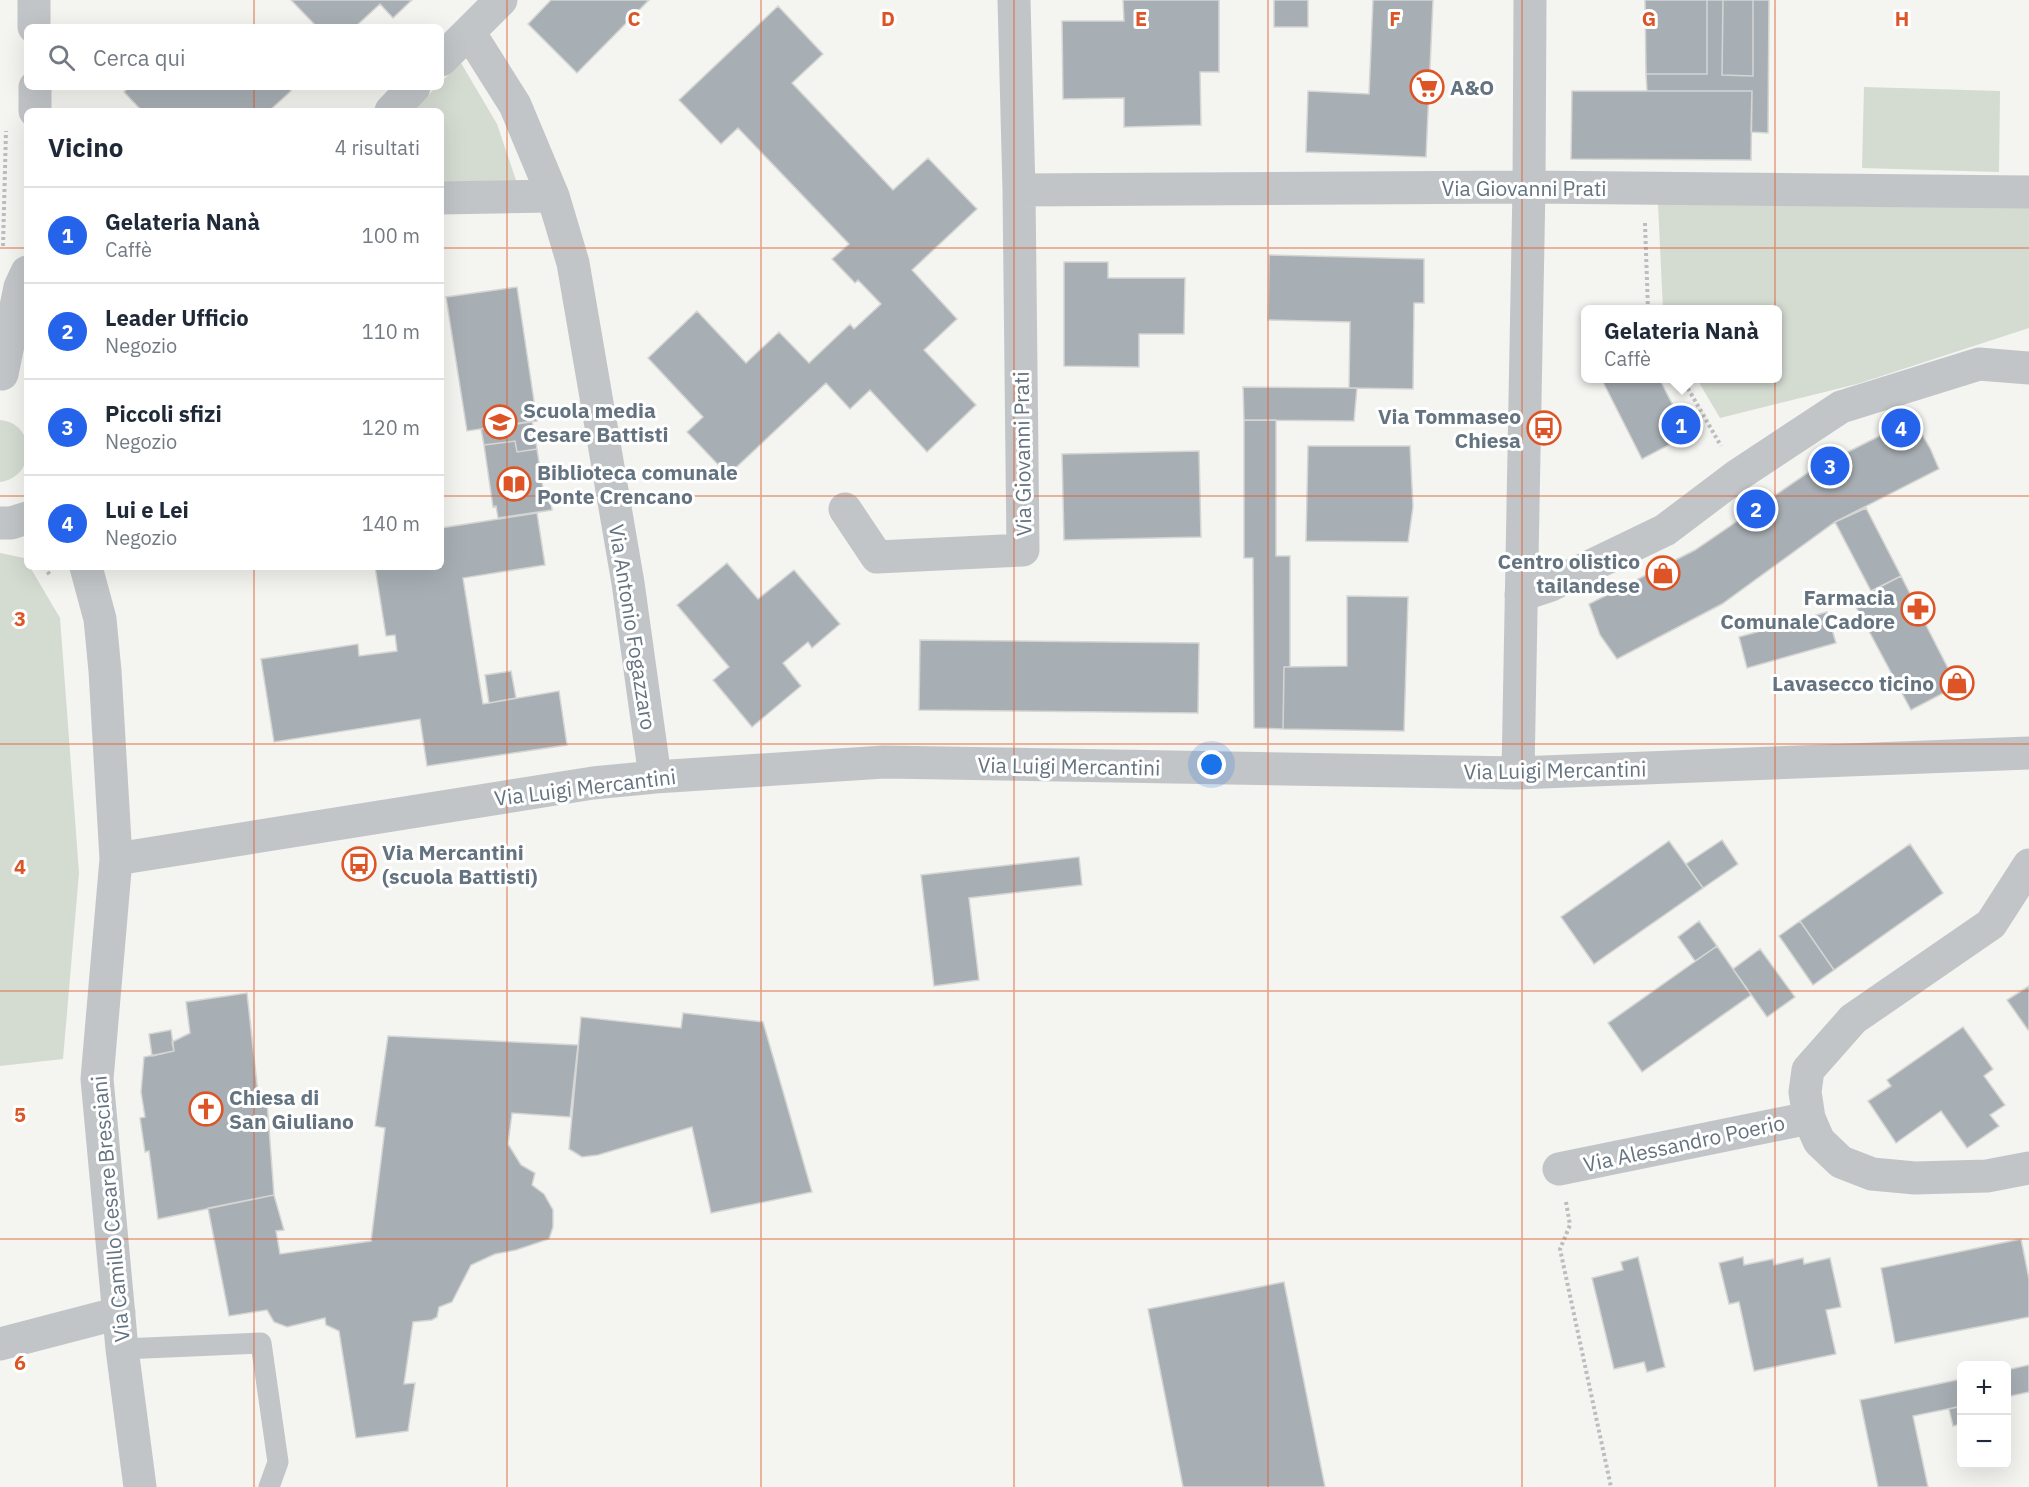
<!DOCTYPE html>
<html lang="it">
<meta charset="utf-8">
<style>
:root{--surface:#fff;--page:#f6f6f7;--text:#1f2937;--muted:#747a83;--line:#e0e1e3;--accent:#2563eb}
body{margin:0;font-family:"IBM Plex Sans",sans-serif;background:var(--page);color:var(--text)}
.controls{position:absolute;right:18px;bottom:18px;display:grid;overflow:hidden;border-radius:9px;box-shadow:0 6px 24px #0002}
.controls button{width:54px;height:54px;display:grid;place-items:center;padding:0;border:0;border-bottom:2px solid var(--line);background:var(--surface);color:var(--text);font:30px sans-serif}
.you{position:absolute;left:1212px;top:765px;width:21px;height:21px;margin:-15px;border:4px solid #fff;border-radius:50%;background:#1a73e8;box-shadow:0 0 0 9px #1a73e833}
.badge{display:grid;place-items:center;width:39px;height:39px;border-radius:50%;background:var(--accent);color:#fff;font-size:20px;font-weight:700}
.pin{position:absolute;translate:-50% -50%;border:3px solid #fff;box-shadow:0 2px 6px #0006}
.popup{position:absolute;left:1581px;top:305px;width:201px;height:78px;box-sizing:border-box;display:grid;place-content:center;border-radius:9px;background:var(--surface);filter:drop-shadow(0 2px 4px #0005);font-size:20px;white-space:nowrap;color:var(--muted)}
.popup b{font-size:22px;color:var(--text)}
.popup::after{content:'';position:absolute;left:50%;top:100%;margin-left:-12px;border:12px solid transparent;border-top-color:var(--surface)}
.list{margin:0;padding:0;list-style:none}
h2{display:flex;justify-content:space-between;align-items:center;height:78px;margin:0;padding:0 24px;font-size:26px}
h2 small{font-size:20px;font-weight:400;color:var(--muted)}
.list li{display:grid;grid-template-columns:39px 1fr auto;gap:18px;align-items:center;box-sizing:border-box;height:96px;padding:0 24px;border-top:2px solid var(--line)}
.list b{display:block;font-size:22px;white-space:nowrap}
.list p{margin:0;font-size:20px;white-space:nowrap;color:var(--muted)}
.list em{font-size:20px;font-style:normal;color:var(--muted)}
.icon{flex:none;width:33px;height:33px;fill:none;stroke:currentColor;stroke-width:2;stroke-linecap:round;stroke-linejoin:round}
.map{position:relative;flex:none;width:2029px;height:1487px;overflow:hidden}
.search{position:absolute;background:var(--surface);box-shadow:0 6px 24px #0002;left:24px;top:24px;width:420px;height:66px;display:flex;align-items:center;gap:15px;box-sizing:border-box;padding:0 21px;border-radius:9px;color:var(--muted);font-size:22px}
.panel{position:absolute;background:var(--surface);box-shadow:0 6px 24px #0002;left:24px;top:108px;width:420px;height:462px;border-radius:9px}
.map>svg:first-child{display:block}
</style>
<div class="map">
<svg width="2029" height="1487" viewBox="0 0 2029 1487">
<rect width="100%" height="100%" fill="#f4f4f0"/>
<path fill="#d4dbd1" d="M461,63l36,61 22,65 -78,1v-79h-28l23,-24h5v-5z
M1864,87l136,4 -1,81 -137,-4z
M1658,204l371,2v122l-172,56 -137,34 -23,-39 80,-1v-68l-114,-1z
M0,420c37,3 37,57 0,62z
M0,553l24,5 3,9h3l30,51 19,255 -16,186 -63,7z"/>
<path fill="#a8afb4" stroke="#d5d5d3" stroke-width="1.5" d="M291,0h121l-19,18 -13,-14 -25,23h-38z
M551,0h98l-72,73 -49,-49z
M1123,0h96v72h-19l1,53 -77,2v-29l-61,1 -1,-78h62z
M1274,0h34v27h-34z
M1373,0h60l-7,157 -120,-5 2,-61 61,3z
M1645,0h62v74h-61z
M1707,0h16l-1,75 31,1v-76h16l-1,133 -17,-1 1,-41h-105l-1,-17h61z
M1723,0h30v76l-31,-1z
M778,6l45,48 -31,29 101,107 35,-32 49,51 -65,61 45,49 -33,31 52,55 -49,47 -57,-62 -20,19 -24,-26 -98,92 -41,-43 16,-15 -55,-59 49,-47 49,52 33,-31 30,31 41,-39 4,5 27,-25 -23,-24 -3,3 -23,-24 17,-15 -111,-116 -17,16 -42,-44z
M129,87h159l3,4 -22,20h-127l-18,-19z
M1572,91h180l-1,69 -180,-1z
M1269,255l155,4v44h-10l-1,86 -64,-1 1,-66 -82,-2z
M1064,262h44v16h77l-1,56h-45v33l-75,-1z
M517,287l20,134 -70,10 -21,-134z
M1601,378h58l29,57 -46,24z
M1243,387l114,1 -3,33 -110,-1z
M1913,419l17,29 9,21 -104,53 -113,82 -105,55 -17,-24 -11,-31 106,-54 117,-80z
M1244,420h32v136h14v111h-6l-1,62 -29,-1 -1,-170h-9z
M532,421l5,28 -20,3 -2,-11 -31,4 -3,-16z
M515,441l2,11 20,-3 7,46 6,-1 2,16 -54,8 -2,-12 -3,1 -9,-62z
M1308,446h102l3,61 -5,35 -102,-1z
M1199,451l2,86 -137,3 -2,-86z
M1866,508l35,68 -30,15 -36,-69z
M537,513l8,52 -82,13 20,126 76,-13 8,54 -140,21 -7,-47 -146,23 -13,-83 97,-15 1,12 38,-5 -2,-16 -9,1 -11,-69h66v-39z
M727,563l31,36 36,-29 46,54 -28,24 -4,-6 -25,21 18,23 -49,41 -39,-47 16,-13 -52,-62z
M1901,576l56,110 -46,24 -58,-109z
M1347,596l61,1 -4,134 -121,-2 1,-62 63,-1z
M1827,612l9,31 -89,25 -8,-31z
M920,640l279,3 -1,70 -279,-3z
M511,671l5,27 -27,5 -4,-28z
M1722,840l16,24 -35,24 -17,-24z
M1669,841l34,47 -109,76 -33,-47z
M1910,844l33,49 -109,77 -34,-49z
M1079,857l3,28 -113,13 10,82 -45,6 -13,-111z
M1699,921l18,25 -22,15 -17,-24z
M1800,921l34,49 -21,15 -34,-49z
M1717,946l34,49 -109,77 -34,-49z
M1760,949l35,48 -28,20 -34,-48z
M2029,986v43l-1,1 -21,-30z
M247,993l12,109 8,-1 7,94 -116,24 -9,-68 -4,1 -5,-34 5,-1 -4,-25 3,-35 30,-6 -2,-9 18,-9 -4,-31z
M683,1013l80,9 49,170 -101,21 -19,-86 -94,28 -16,2 -13,-8 12,-132 100,11z
M1963,1027l30,42 -9,7 21,29 -15,10 9,11 -32,22 -26,-37 -45,32 -28,-42 23,-15 -4,-6z
M171,1030l3,21 -22,5 -3,-22z
M388,1036l190,9 -8,72 -58,-4 -4,31 13,21 14,8 -3,12 12,9 9,16v17l-4,12 -33,11 -21,4 -24,11 -19,37 -13,5 -2,10 -5,3 -19,2 -9,62 11,-1 -7,48 -52,7 -17,-107 -13,-6 -1,-7 -38,9 -13,-5 -7,-12 -38,6 -21,-108 66,-13 10,35 -8,1 4,23 91,-13 14,-113 -10,-2z
M2021,1239l8,40v38l-134,26 -14,-75z
M1638,1257l27,110 -18,5 -3,-10 -30,7 -22,-91 31,-8 -2,-8z
M1743,1257l1,8 29,-6 1,6 29,-7 1,6 26,-6 11,49 -15,3 10,44 -82,17 -15,-69 -10,2 -10,-41z
M1284,1282l41,205h-142l-35,-178z
M2029,1365v27l-23,5v-27z
M1962,1379v27l-49,10 15,71h-50l-18,-87z
M1962,1406v18l-9,2 -4,-17z"/>
<g fill="none" stroke-linecap="round" stroke-linejoin="round">
<path stroke="#bbbdbf" stroke-width="4" stroke-dasharray="3 3" stroke-linecap="butt" d="M1645,223l3,87
M3,246l3,-115
M1682,378l39,68
M44,567l6,8
M1566,1202l4,23 -10,24 51,238"/>
<path stroke="#c2c5c8" stroke-width="21" d="M122,1349l139,-6 17,119 -9,25"/>
<path stroke="#c2c5c8" stroke-width="33" d="M34,0v27
M1014,0l5,190 510,-3 500,5
M469,32l46,73 38,91 20,67 55,320 27,194
M441,60l60,-60
M35,87v24
M391,111l23,-24
M441,198l112,-2
M2,374l18,-87 7,-15
M845,509l32,48 146,-7 -4,-360
M0,523h11l16,-5
M86,567l14,52 5,52 11,188 -19,220 25,270 18,138
M1521,595l30,-10 114,-55 73,-55 103,-68 138,-43 50,4
M1518,773l11,-586 1,-187
M116,859l477,-76 62,-6 229,-15 634,11 511,-20
M2029,865l-38,59 -138,95 -45,51 -3,22 4,26 10,23 22,21 31,12 43,4 72,-2 42,-8
M1559,1169l250,-51
M0,1344l119,-31"/>
</g>
<path fill="none" stroke="#dd5527" stroke-width="1.5" stroke-opacity="0.55" d="M254,0v27M507,0v1487M761,0v1487M1014,0v1487M1268,0v1487M1522,0v1487M1775,0v1487M254,87v24M0,248h27M441,248h1588M0,496h27M441,496h1588M254,567v920M0,744h2029M0,991h2029M0,1239h2029"/>
<defs>
<g id="supermarket-ring" transform="scale(1.725)"><circle r="9.5" fill="#fff" stroke="#dd5527" stroke-width="1.5"/><path d="M-6-5.5h2.5l.6 2H6L4.5 2H-2.5L-4.4-4H-6ZM-1.5 3.2a1.3 1.3 0 1 0 .1 0ZM3 3.2a1.3 1.3 0 1 0 .1 0Z" fill="#dd5527"/></g>
<g id="school-ring" transform="scale(1.725)"><circle r="9.5" fill="#fff" stroke="#dd5527" stroke-width="1.5"/><path d="M0-5L7-2L0 1L-7-2ZM-4 1L0 2.5L4 1V4Q0 6-4 4Z" fill="#dd5527"/></g>
<g id="bus-ring" transform="scale(1.725)"><circle r="9.5" fill="#fff" stroke="#dd5527" stroke-width="1.5"/><path d="M-5-6H5V4H4V6H2V4H-2V6H-4V4H-5ZM-3.5-4V0h7V-4ZM-3.5 1.2v1.5H-2V1.2ZM2 1.2v1.5H3.5V1.2Z" fill="#dd5527"/></g>
<g id="library-ring" transform="scale(1.725)"><circle r="9.5" fill="#fff" stroke="#dd5527" stroke-width="1.5"/><path d="M-6-4Q-3-5.5-.7-3.5V5Q-3 3-6 4ZM6-4Q3-5.5 .7-3.5V5Q3 3 6 4Z" fill="#dd5527"/></g>
<g id="shop-ring" transform="scale(1.725)"><circle r="9.5" fill="#fff" stroke="#dd5527" stroke-width="1.5"/><path d="M-5-2.5h2.3a2.7 3.5 0 0 1 5.4 0H5L5.5 6h-11ZM-1.5-2.5h3a1.5 2.3 0 0 0-3 0Z" fill="#dd5527"/></g>
<g id="pharmacy-ring" transform="scale(1.725)"><circle r="9.5" fill="#fff" stroke="#dd5527" stroke-width="1.5"/><path d="M-2-6h4v4h4v4h-4v4h-4v-4h-4v-4h4Z" fill="#dd5527"/></g>
<g id="church-ring" transform="scale(1.725)"><circle r="9.5" fill="#fff" stroke="#dd5527" stroke-width="1.5"/><path d="M-1.2-6h2.4v3.5h3.3v2.4h-3.3V6h-2.4V-.1h-3.3v-2.4h3.3Z" fill="#dd5527"/></g>
</defs>
<g fill-rule="evenodd">
<use href="#supermarket-ring" x="1427" y="87"/>
<use href="#school-ring" x="500" y="422"/>
<use href="#bus-ring" x="1544" y="428"/>
<use href="#library-ring" x="514" y="484"/>
<use href="#shop-ring" x="1663" y="573"/>
<use href="#pharmacy-ring" x="1918" y="609"/>
<use href="#shop-ring" x="1957" y="683"/>
<use href="#bus-ring" x="359" y="864"/>
<use href="#church-ring" x="206" y="1109"/>
</g>
<g text-anchor="middle" dominant-baseline="central" stroke-width="6" stroke-linejoin="round" paint-order="stroke">
<g font-size="21" font-weight="bold" fill="#647380" stroke="#fff" text-anchor="start">
<text x="1450" y="87">A&amp;O</text>
<text x="523" y="410">Scuola media<tspan x="523" dy="24">Cesare Battisti</tspan></text>
<text x="1521" y="416" text-anchor="end">Via Tommaseo<tspan x="1521" dy="24">Chiesa</tspan></text>
<text x="537" y="472">Biblioteca comunale<tspan x="537" dy="24">Ponte Crencano</tspan></text>
<text x="1640" y="561" text-anchor="end">Centro olistico<tspan x="1640" dy="24">tailandese</tspan></text>
<text x="1895" y="597" text-anchor="end">Farmacia<tspan x="1895" dy="24">Comunale Cadore</tspan></text>
<text x="1934" y="683" text-anchor="end">Lavasecco ticino</text>
<text x="382" y="852">Via Mercantini<tspan x="382" dy="24">(scuola Battisti)</tspan></text>
<text x="229" y="1097">Chiesa di<tspan x="229" dy="24">San Giuliano</tspan></text>
</g>
<g font-size="21" fill="#647380" stroke="#fff">
<text x="1524" y="188">Via Giovanni Prati</text>
<text transform="translate(1022 454) rotate(-91)">Via Giovanni Prati</text>
<text transform="translate(633 627) rotate(81)">Via Antonio Fogazzaro</text>
<text transform="translate(1069 766) rotate(1)">Via Luigi Mercantini</text>
<text transform="translate(1555 770) rotate(-1)">Via Luigi Mercantini</text>
<text transform="translate(585 787) rotate(-7)">Via Luigi Mercantini</text>
<text transform="translate(1684 1143) rotate(-12)">Via Alessandro Poerio</text>
<text transform="translate(110 1209) rotate(-95)">Via Camillo Cesare Bresciani</text>
</g>
</g>
<g font-size="20" text-anchor="middle" font-weight="bold" fill="#dd5527" stroke="#fff" stroke-width="6" stroke-linejoin="round" paint-order="stroke">
<text x="634" y="26">C</text>
<text x="888" y="26">D</text>
<text x="1141" y="26">E</text>
<text x="1395" y="26">F</text>
<text x="1649" y="26">G</text>
<text x="1902" y="26">H</text>
<text x="20" y="626">3</text>
<text x="20" y="874">4</text>
<text x="20" y="1122">5</text>
<text x="20" y="1370">6</text>
</g>
</svg>
<div class="controls">
<button>+</button>
<button>−</button>
</div>
<div class="you"></div>
<div class="pin badge" style="left:1681px;top:425px">1</div>
<div class="popup"><b>Gelateria Nanà</b>Caffè</div>
<div class="pin badge" style="left:1756px;top:509px">2</div>
<div class="pin badge" style="left:1830px;top:466px">3</div>
<div class="pin badge" style="left:1901px;top:428px">4</div>
<div class="search"><svg class="icon" aria-label="search" viewBox="0 0 24 24"><circle cx="10" cy="10" r="6"/><path d="M15 15l6 6"/></svg>Cerca qui</div>
<section class="panel">
<h2>Vicino<small>4 risultati</small></h2>
<ul class="list">
<li><span class="badge">1</span><div><b>Gelateria Nanà</b><p>Caffè</p></div><em>100 m</em></li>
<li><span class="badge">2</span><div><b>Leader Ufficio</b><p>Negozio</p></div><em>110 m</em></li>
<li><span class="badge">3</span><div><b>Piccoli sfizi</b><p>Negozio</p></div><em>120 m</em></li>
<li><span class="badge">4</span><div><b>Lui e Lei</b><p>Negozio</p></div><em>140 m</em></li>
</ul>
</section>
</div>
